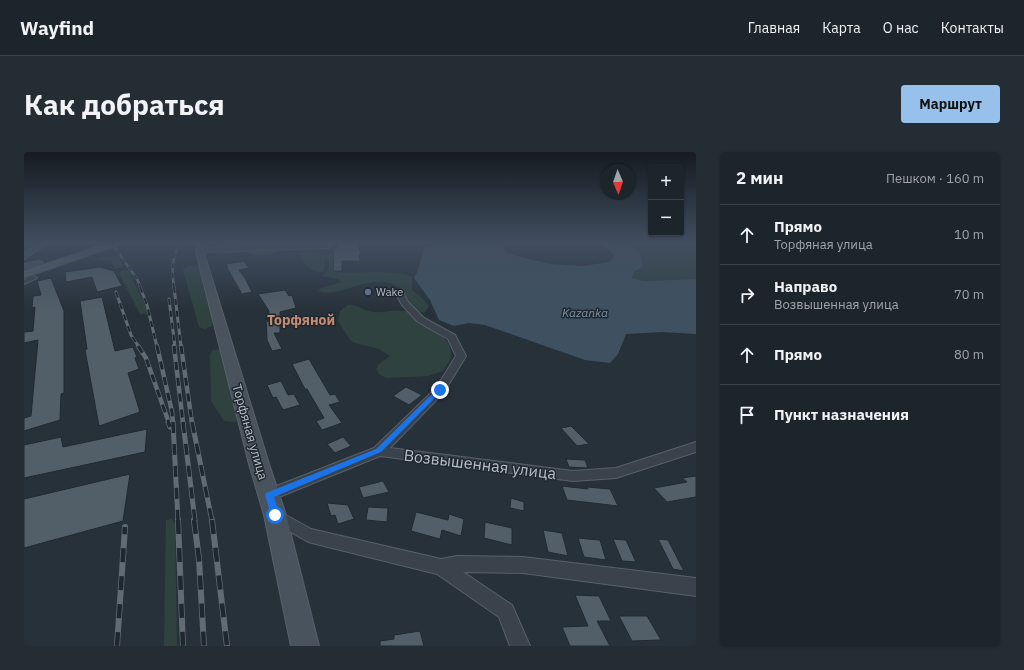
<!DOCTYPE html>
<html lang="ru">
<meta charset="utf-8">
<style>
:root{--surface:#1d252c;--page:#252d34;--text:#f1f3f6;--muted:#a0a5a9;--line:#3b4248;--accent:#97c0eb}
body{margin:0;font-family:"IBM Plex Sans",sans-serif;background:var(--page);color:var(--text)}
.controls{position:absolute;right:12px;top:12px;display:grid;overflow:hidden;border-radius:4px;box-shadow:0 1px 3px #0004}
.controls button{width:36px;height:36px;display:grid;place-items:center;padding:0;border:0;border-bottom:1px solid var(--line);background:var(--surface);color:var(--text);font:20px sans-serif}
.compass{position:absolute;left:576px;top:12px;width:36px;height:36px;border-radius:50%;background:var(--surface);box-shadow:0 1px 3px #0004;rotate:178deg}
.stop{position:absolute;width:12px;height:12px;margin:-9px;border:3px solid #1a73e8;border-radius:50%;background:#fff}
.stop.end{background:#1a73e8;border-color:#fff;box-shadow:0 1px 4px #0008}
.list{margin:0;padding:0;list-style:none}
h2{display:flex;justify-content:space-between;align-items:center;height:52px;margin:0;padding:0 16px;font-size:17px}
h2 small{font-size:13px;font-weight:400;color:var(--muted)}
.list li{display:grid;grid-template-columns:26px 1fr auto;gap:12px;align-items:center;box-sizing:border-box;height:60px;padding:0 16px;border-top:1px solid var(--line)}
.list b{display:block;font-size:15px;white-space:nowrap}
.list p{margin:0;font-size:13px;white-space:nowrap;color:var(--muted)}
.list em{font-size:13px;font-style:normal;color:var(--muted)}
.icon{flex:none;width:22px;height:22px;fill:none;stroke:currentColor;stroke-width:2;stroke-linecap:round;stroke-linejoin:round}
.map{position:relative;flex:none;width:672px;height:494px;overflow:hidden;border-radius:4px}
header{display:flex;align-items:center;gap:24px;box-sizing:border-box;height:56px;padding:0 20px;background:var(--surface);border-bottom:1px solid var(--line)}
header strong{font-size:19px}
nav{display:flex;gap:22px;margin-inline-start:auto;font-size:14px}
.intro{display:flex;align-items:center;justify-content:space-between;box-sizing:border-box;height:96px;padding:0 24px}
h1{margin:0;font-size:28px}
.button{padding:10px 18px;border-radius:4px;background:var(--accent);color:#111;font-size:14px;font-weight:700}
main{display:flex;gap:24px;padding:0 24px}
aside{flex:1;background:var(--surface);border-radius:4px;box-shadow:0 1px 3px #0004}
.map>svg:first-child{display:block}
</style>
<header>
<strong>Wayfind</strong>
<nav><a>Главная</a><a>Карта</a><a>О нас</a><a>Контакты</a></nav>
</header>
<div class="intro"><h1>Как добраться</h1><a class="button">Маршрут</a></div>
<main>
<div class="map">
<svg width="672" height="494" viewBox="0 0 672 494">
<rect width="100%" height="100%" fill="#27313a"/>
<path fill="#2f4240" d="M601,90h71v37l-52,2 -13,-3 9,-26 -15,-9z
M271,96l3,3 -17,-1 -10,4 -14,2 -11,-4 -28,3 -2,-2 25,-3z
M280,99l12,1 9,4 -1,16c-12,2 -21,-9 -26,-18z
M306,102l4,1 2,17c17,2 65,-3 76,5v13l10,8 7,8 -4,6 -7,1c-2,-2 -5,-4 -7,-6 -5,-6 -4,-14 -11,-19 -26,-19 -61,12 -82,3l3,-3 21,-6 -4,-3 -16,-3 7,-7v-7l-3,-7z
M78,104l15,1 6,7 -1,3 -6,2 -3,-3 -2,-6 -19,1z
M164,113l11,1 14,56 -1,4 -7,3 -6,-2 -16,-57z
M98,119h6l20,40 -1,3h-7l-21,-41z
M324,153c10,-1 16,6 26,7 10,1 21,-3 31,-1 9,2 41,26 44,34 2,4 2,9 2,13l-8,13 -15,5 -42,2 -7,-4 -3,-5 3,-5 11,-8 -11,-7 -24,-6 -5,-3 -12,-19 2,-10z
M197,197l18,70 -4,3 -11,-1 -13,-20 -1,-47 3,-4z
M148,367l3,5 2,122h-13l2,-126z"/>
<path fill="#3f5161" d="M416,90l59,1 10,11 41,10 32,2 28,-4 5,-7 -10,-9 -8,-4h28l15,10 3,15 -9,4 -2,7 12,3 52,-2v55l-34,-2 -36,2 -8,20 -8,9 -25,-3 -100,-35 -16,-2 -15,3 -15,-6 -9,-20 -16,-22 4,-8 6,-22z"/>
<path fill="#525e68" stroke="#212a32" d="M313,91h21l3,12h-2l1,6h-18v10h-9l1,-23h3z
M220,109l5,7 -10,2 6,8 7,14 -10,2 -15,-26h1l-2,-4z
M76,115l14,4 8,15 -25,6 -5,-15 -26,5 -1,-10z
M27,126l13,33v82l-3,1 -1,26 -36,11v-13l7,-2 7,-76 -14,3v-11l9,-1 2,-24 -3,1 1,-12 8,-1 -4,-14z
M261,138l4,6 3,-1 4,13 -16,4v21h-6l8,16 -10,2 -5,-11 -1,-22 2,4 1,-11 -11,-17z
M78,145l13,54 18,-4 4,10 -2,1 4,11 -11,4 12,39 -41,14 -14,-76 2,-1 -7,-48z
M285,207l21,36 5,-1 5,8 -11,3 13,18 -20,7 -6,-9 8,-3 -17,-29h-2l-13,-25z
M257,229l7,14 6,-1 6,11 -17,5 -7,-13 -3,1 -6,-13z
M382,235l16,8 -13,10 -16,-9z
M547,274l18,18 -12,2 -16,-18z
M123,277l-2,23 -121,26v-33l37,-8 2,10z
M319,285l8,9 -16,7 -8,-9z
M542,307l19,1 3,8 -19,-1z
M106,322l-7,47 -99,27v-49z
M672,324v21l-29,5 -13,-14 33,-6 -5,-4z
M359,329l6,11 -26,6 -4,-11z
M538,334l26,3 -1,-2 23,2 8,17 -51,-6z
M487,346l13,4v9l-14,-3z
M303,351l21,2 6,14 -16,5 -3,-9 -4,1z
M344,355l20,1 -1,14 -21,-2z
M392,360l32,8 1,-6 15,5 -3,17 -19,-6 -2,9 -29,-8z
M461,370l27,6v17l-28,-7z
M519,378l19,3 6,23 -20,-4z
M554,386l22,2 6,20 -22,-3z
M589,387l13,1 10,22 -14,-1z
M634,387l10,1 16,31 -11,-2z
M551,443l24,1 12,25h-14l13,25h-40l-8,-19 26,-1z
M595,464h28l14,24 -29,1z
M396,479l4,15h-44v-5l14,-2v-4z"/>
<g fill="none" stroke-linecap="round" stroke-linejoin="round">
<g stroke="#586169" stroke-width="2">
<path id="street" d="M270,92h34l3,2 -3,2 -128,4 -3,-2 3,-2z
M0,121l12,4 1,1 -13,6v-4l3,-2 -3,-1z
M373,140h6l5,10 16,16 31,17 11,21 -22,36 -54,56 183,23 43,-3 80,-26v10l-80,26 -43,3 -193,-25 -106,43 -5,2 -5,-2 -2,-4 2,-4 110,-43 62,-60 20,-32 -8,-17 -30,-17 -16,-17 -6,-11z
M251,357l36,20 130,30 16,-3 66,1 173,21v18l-173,-23 -60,-1 49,33 18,41h-20l-11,-29 -62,-43 -129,-32 -38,-22 -3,-5 3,-5z"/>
</g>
<g stroke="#586169" stroke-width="2">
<path id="secondary" d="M17,90h9l-26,17v-7z
M175,90h8l-3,8 1,6 64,208 17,51 33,131h-28l-27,-131 -15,-51 -52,-208 -1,-6z
M15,109l3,1 2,2 -2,2 -18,4v-6z"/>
</g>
<g stroke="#434c54" stroke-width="2">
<path id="primary" d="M86,90h14l-2,2 -98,34v-7z"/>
</g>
<use href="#street" fill="#3a434b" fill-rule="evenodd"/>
<use href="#secondary" fill="#49535d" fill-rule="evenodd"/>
<use href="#primary" fill="#59626b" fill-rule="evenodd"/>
<path stroke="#616b74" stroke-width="1" d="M0,120l88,-30"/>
<g stroke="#616b74" stroke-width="2.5">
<path id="rail-far4" d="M87,90l26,37 4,9
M150,136c-2,-16 -3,-32 7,-46"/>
</g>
<g stroke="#616b74" stroke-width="3">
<path id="rail-far3" d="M116,135l7,18 10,42
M150,135l7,60
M92,140l15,43 8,12
M145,147l6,48"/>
</g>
<g stroke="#616b74" stroke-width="4.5">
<path id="rail-far2" d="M114,194l8,12 23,65
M133,194l15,66 1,11
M150,194l9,77
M157,194l11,77"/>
</g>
<g stroke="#616b74" stroke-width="5">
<path id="rail-far1" d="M144,270l2,5
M149,270l5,99
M159,270l12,99
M168,270l20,99"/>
</g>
<g stroke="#616b74" stroke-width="6">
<path id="rail" d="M154,368l5,126
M170,368l5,39 5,87
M188,368l15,126
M93,494l8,-119"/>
</g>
<use href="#rail-far4" stroke="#1f2830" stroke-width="1.5" stroke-dasharray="5" stroke-linecap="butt"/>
<use href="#rail-far3" stroke="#1f2830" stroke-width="2" stroke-dasharray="6" stroke-linecap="butt"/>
<use href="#rail-far2" stroke="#1f2830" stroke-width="3" stroke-dasharray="8" stroke-linecap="butt"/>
<use href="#rail-far1" stroke="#1f2830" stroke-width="3.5" stroke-dasharray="11" stroke-linecap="butt"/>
<use href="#rail" stroke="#1f2830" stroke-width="4.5" stroke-dasharray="14" stroke-linecap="butt"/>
</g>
<linearGradient id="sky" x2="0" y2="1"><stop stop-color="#151b20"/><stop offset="0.57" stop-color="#414e60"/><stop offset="1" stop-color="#414e60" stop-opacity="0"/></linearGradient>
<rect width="672" height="159" fill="url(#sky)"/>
<path fill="#1a73e8" d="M414,236l5,2 -62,62 -107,45 6,18 -5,4 -3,-1 -7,-23 1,-2 110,-44z"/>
<circle fill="#5c6f8a" stroke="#1f2830" stroke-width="1.5" cx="344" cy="140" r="4"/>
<g text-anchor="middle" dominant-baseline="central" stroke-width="3" stroke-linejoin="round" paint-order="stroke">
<g font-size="11" fill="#b6bec6" stroke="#1f2830" text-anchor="start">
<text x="352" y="140">Wake</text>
</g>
<g font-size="12" font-style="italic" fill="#7b92a6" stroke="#1f2830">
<text x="561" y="160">Kazanka</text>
</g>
<g font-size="13" fill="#b6bec6" stroke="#1f2830">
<text transform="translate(226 280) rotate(74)">Торфяная улица</text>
</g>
<g font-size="14" font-weight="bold" fill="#c78c70" stroke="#1f2830">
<text x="277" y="168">Торфяной</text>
</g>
<g font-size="16" fill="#b6bec6" stroke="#1f2830">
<text transform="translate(456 312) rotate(7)">Возвышенная улица</text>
</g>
</g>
</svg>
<div class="controls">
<button>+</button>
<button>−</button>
</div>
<svg class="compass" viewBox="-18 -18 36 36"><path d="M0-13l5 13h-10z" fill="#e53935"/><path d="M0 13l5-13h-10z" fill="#a0a5a9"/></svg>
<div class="stop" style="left:251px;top:363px"></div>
<div class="stop end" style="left:416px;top:238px"></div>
</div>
<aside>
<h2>2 мин<small>Пешком · 160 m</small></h2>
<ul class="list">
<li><svg class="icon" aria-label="ahead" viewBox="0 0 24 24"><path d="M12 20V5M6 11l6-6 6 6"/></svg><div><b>Прямо</b><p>Торфяная улица</p></div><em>10 m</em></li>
<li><svg class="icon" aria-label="right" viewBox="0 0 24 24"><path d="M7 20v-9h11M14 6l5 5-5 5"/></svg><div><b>Направо</b><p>Возвышенная улица</p></div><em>70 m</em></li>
<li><svg class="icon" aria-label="ahead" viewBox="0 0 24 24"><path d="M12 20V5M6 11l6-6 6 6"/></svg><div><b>Прямо</b></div><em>80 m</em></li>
<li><svg class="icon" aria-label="arrive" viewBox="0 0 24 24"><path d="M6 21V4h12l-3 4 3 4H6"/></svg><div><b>Пункт назначения</b></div></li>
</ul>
</aside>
</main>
